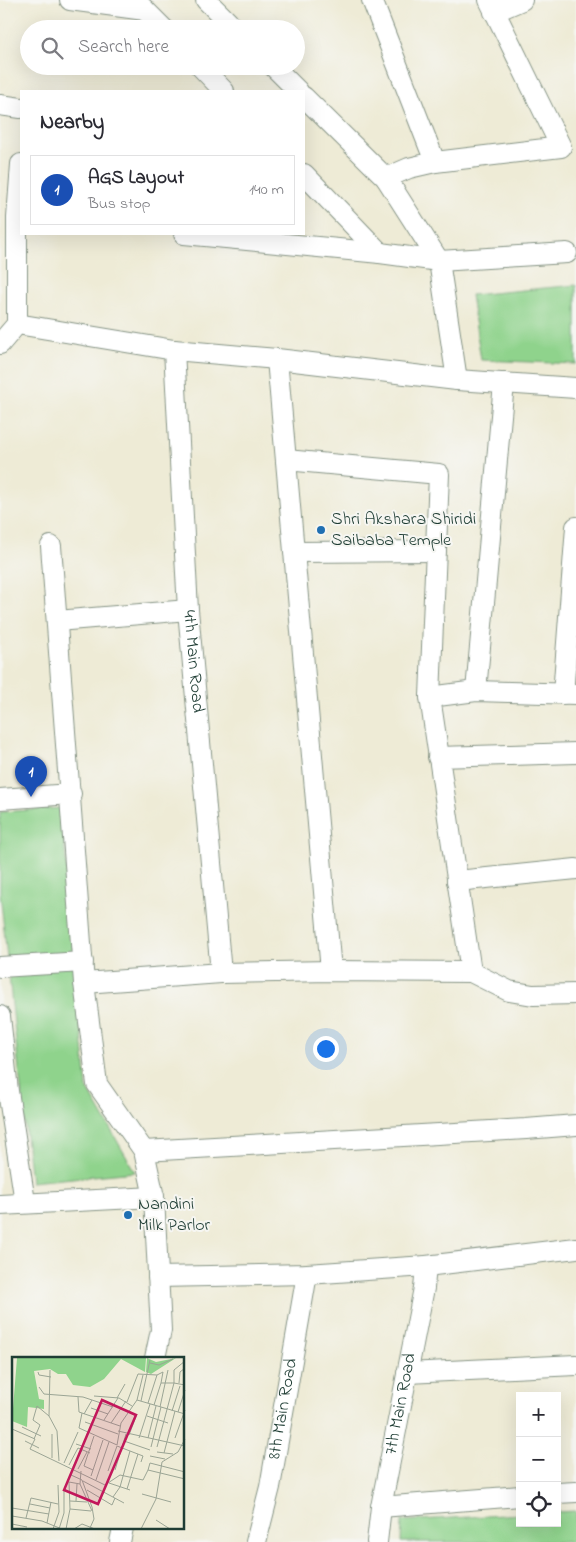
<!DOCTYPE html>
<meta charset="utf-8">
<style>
:root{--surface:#fff;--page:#f7f7f7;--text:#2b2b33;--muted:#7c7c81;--line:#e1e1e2;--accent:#1f6fb2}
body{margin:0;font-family:"Indie Flower",sans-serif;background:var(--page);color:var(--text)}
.controls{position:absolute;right:15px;bottom:15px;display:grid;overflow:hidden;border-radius:0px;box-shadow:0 5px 20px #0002}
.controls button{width:45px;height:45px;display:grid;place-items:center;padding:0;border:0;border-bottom:1px solid var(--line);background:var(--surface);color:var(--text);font:25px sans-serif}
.you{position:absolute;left:325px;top:1048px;width:18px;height:18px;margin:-12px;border:4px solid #fff;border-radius:50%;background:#1a73e8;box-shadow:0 0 0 8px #1a73e833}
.badge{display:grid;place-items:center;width:32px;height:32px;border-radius:50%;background:var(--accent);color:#fff;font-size:16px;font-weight:700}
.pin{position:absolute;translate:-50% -41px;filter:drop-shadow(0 1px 2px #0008)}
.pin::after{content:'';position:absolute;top:26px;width:18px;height:15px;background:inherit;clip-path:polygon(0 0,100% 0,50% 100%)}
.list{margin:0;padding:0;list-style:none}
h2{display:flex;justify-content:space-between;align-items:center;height:65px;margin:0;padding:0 20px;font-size:21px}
h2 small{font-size:16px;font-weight:400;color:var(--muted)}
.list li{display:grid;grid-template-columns:32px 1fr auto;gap:15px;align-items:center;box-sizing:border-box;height:70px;margin:0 10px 10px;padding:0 10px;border:1px solid var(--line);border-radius:0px}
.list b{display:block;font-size:19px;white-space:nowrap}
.list p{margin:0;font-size:16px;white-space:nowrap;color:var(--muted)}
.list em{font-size:16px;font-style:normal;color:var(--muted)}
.icon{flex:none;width:28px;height:28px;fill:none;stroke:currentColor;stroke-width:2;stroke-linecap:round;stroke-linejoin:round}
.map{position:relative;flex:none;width:576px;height:1542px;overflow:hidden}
.search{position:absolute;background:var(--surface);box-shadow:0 5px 20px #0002;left:20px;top:20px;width:285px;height:55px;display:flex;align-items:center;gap:12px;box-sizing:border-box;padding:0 18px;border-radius:28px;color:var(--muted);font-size:19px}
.panel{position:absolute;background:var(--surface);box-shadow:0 5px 20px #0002;left:20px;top:90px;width:285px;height:145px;border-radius:0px}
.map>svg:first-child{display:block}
</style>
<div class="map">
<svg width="576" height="1542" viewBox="0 0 576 1542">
<rect width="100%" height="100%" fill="#f6f6f2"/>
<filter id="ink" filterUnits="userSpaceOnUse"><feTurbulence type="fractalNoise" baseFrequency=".02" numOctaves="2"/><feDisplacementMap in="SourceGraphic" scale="10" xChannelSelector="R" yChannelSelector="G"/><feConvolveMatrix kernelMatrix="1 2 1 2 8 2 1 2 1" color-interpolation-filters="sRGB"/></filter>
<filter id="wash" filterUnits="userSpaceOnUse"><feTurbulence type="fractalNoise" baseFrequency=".0096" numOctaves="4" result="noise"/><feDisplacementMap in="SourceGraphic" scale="20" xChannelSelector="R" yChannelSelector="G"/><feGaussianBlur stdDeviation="1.12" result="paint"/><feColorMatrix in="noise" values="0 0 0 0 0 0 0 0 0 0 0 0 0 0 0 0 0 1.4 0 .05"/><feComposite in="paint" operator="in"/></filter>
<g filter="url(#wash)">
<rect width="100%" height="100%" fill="#eeebd6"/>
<path fill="#8fd38c" stroke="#578860" d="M576,285v79l-95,-4 -10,-65z
M61,808l26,280 48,84 -104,10 -31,-290v-80z
M576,1511v31h-175l1,-21 118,-7v9h37v-11z"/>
</g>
<g filter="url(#ink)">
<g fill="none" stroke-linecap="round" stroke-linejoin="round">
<g stroke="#869485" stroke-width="22">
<g id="minor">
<path d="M70,0l75,10"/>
<path d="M206,0l29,29"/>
<path d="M372,0l63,162"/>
<path d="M137,2l27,27"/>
<path d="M494,12l28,-12"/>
<path d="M200,66l24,25"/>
<path d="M273,66l25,25"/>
<path d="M304,97l82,81 53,83 18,119"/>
<path d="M0,105l21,3"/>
<path d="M304,174l76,79 59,8 128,-8"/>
<path d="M386,178l23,-10 26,-6 126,-15 -72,-147"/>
<path d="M184,234l196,19"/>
<path d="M17,324v-106l4,-54"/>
<path d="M0,344l17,-20 157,26 103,9 180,21 119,8"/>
<path id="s1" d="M174,350l14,260 33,363"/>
<path d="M277,359l54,612"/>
<path d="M286,460l153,14 -9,223 41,275"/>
<path d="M51,546l33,437"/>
<path d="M294,552l142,-1"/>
<path d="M57,621l131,-11"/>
<path d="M476,691l28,-308"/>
<path d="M563,694l13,-167"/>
<path d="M430,697l46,-6 99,3"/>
<path d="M438,757l138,-4"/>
<path d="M0,799l71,-5"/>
<path d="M457,881l119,-12"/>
<path d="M0,967l83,-5"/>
<path d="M0,1016l8,75 17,111"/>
<path d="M144,1151l382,-22 50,-4"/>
<path d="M0,1205l154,-8"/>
<path d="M158,1277l149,-3 119,-8 150,-18"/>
<path d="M155,1358l6,-28 -7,-133 -10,-46 -47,-67 -13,-101 137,-10 110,-2 140,1 38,19 24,4 43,-1"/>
<path d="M407,1373l169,-8"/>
<path d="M557,1493l19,-1"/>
<path d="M381,1507l139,-11"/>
<path d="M120,1542l3,-14"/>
<path id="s2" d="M256,1542l14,-55 37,-213"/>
<path id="s3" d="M377,1542l4,-35 43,-219 2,-22"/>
</g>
</g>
<use href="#minor" stroke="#fff" stroke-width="20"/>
</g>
</g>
<g fill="#1f6fb2" stroke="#f6f6f2" stroke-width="2">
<circle cx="321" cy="530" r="5"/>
<circle cx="128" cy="1215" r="5"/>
</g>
<g text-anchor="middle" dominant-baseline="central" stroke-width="4" stroke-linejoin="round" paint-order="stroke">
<g font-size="18" fill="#1f3d34" stroke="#f6f6f2" text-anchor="start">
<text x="331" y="520">Shri Akshara Shiridi<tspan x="331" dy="21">Saibaba Temple</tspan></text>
<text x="138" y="1205">Nandini<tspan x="138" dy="21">Milk Parlor</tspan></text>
</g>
<g font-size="18" fill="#1f3d34" stroke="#f6f6f2">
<text stroke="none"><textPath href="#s1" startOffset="312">4th Main Road</textPath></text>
<text stroke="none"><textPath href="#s3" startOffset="140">7th Main Road</textPath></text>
<text stroke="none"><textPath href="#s2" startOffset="136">8th Main Road</textPath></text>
</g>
</g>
<g transform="translate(12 1357)">
<rect width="172" height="172" fill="#eeebd6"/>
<path d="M5,1h129l-1,14 -24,-13 -17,20 -14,8 -17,-2 -7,-11h-8l-8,-5 -16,2 5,28 5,1v9l-16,-2 -1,20 -15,-6zM135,1l9,4 20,-4 -25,16 -5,-2z" fill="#8fd38c"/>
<path fill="none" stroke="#9ba595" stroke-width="1" d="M138,6l9,2 14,-6M38,13l-1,46 8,15 2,30M26,15l1,3 12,2M167,26l1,-11 5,-4M27,30l5,7 39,3 30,10M82,39l25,2 13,8M66,40l1,15 41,14M105,41l8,-14M125,43l6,-25M129,44l9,-41M115,45l11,-28 19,1M136,46l9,-28 6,-3 -2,11M142,48l7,-22h13v-13l11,-9M148,50l8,-37M79,51l17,6M160,54l8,-25M166,55l7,-22M70,56l-3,15 38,17 4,-22 16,-23 48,14M72,57l8,-14M135,59l21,7M92,63l14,-22M73,65l33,12M99,66l15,-22M10,70l19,9M0,72l23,10 -5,10 75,36 15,-10 23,5 5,-10 37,9M106,74l67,15M117,78l8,-21M127,81l11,-34M136,81l8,-32M163,81l10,-28M22,82l6,-14 -7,-5 4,-14 12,10M13,84l14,7M112,84l26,9M64,87l15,5M105,89l26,10 -2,6M139,90l10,-40M145,90l17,-64 11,2M145,95l16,2M152,96l11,-42M138,99l15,3M40,101v-24M52,106l14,-31M57,108l9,-17 12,5M61,110l9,-17M66,112l9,-17M81,113l-9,-4 10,-30M103,113l11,-36M136,113l2,-7 35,9M69,114l-1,13 12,27M96,114l9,-25M59,118l11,5 10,27 2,12 -4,9M79,119l12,-36M84,123l13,-38M71,124l41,22M97,126l21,7M68,127l-11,-2 1,27 21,2M115,132l11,-35M75,133l25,15 3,-7M130,137l29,8M101,140l7,-10 10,-36M58,144l17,1M64,144l1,-17M18,147l20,4M0,151l37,6M0,159l30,5 20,8M14,161l5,-20 27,6M144,163l14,9M35,166l4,-21M0,167l15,3M41,172l6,-17 -1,-27M47,172l5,-16v-22M54,172l4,-20M62,172l8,-5 13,5M129,172l15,-30 6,-37 16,-10 7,-13"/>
<path fill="#c2185b" fill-opacity="0.15" stroke="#c2185b" stroke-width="2.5" d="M90,43l34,15 -38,89 -34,-14z"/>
<rect width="172" height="172" fill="none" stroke="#1f3d34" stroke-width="2.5"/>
</g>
</svg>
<div class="controls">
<button>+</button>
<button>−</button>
<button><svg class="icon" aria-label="locate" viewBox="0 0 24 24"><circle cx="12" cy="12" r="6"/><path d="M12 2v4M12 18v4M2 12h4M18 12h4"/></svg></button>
</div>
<div class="you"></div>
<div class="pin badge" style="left:31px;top:797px;background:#1a4fb4">1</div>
<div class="search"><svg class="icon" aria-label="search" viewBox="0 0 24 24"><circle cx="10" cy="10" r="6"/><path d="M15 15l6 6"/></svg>Search here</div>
<section class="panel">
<h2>Nearby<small></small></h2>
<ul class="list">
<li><span class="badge" style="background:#1a4fb4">1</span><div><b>AGS Layout</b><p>Bus stop</p></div><em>140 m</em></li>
</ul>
</section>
</div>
